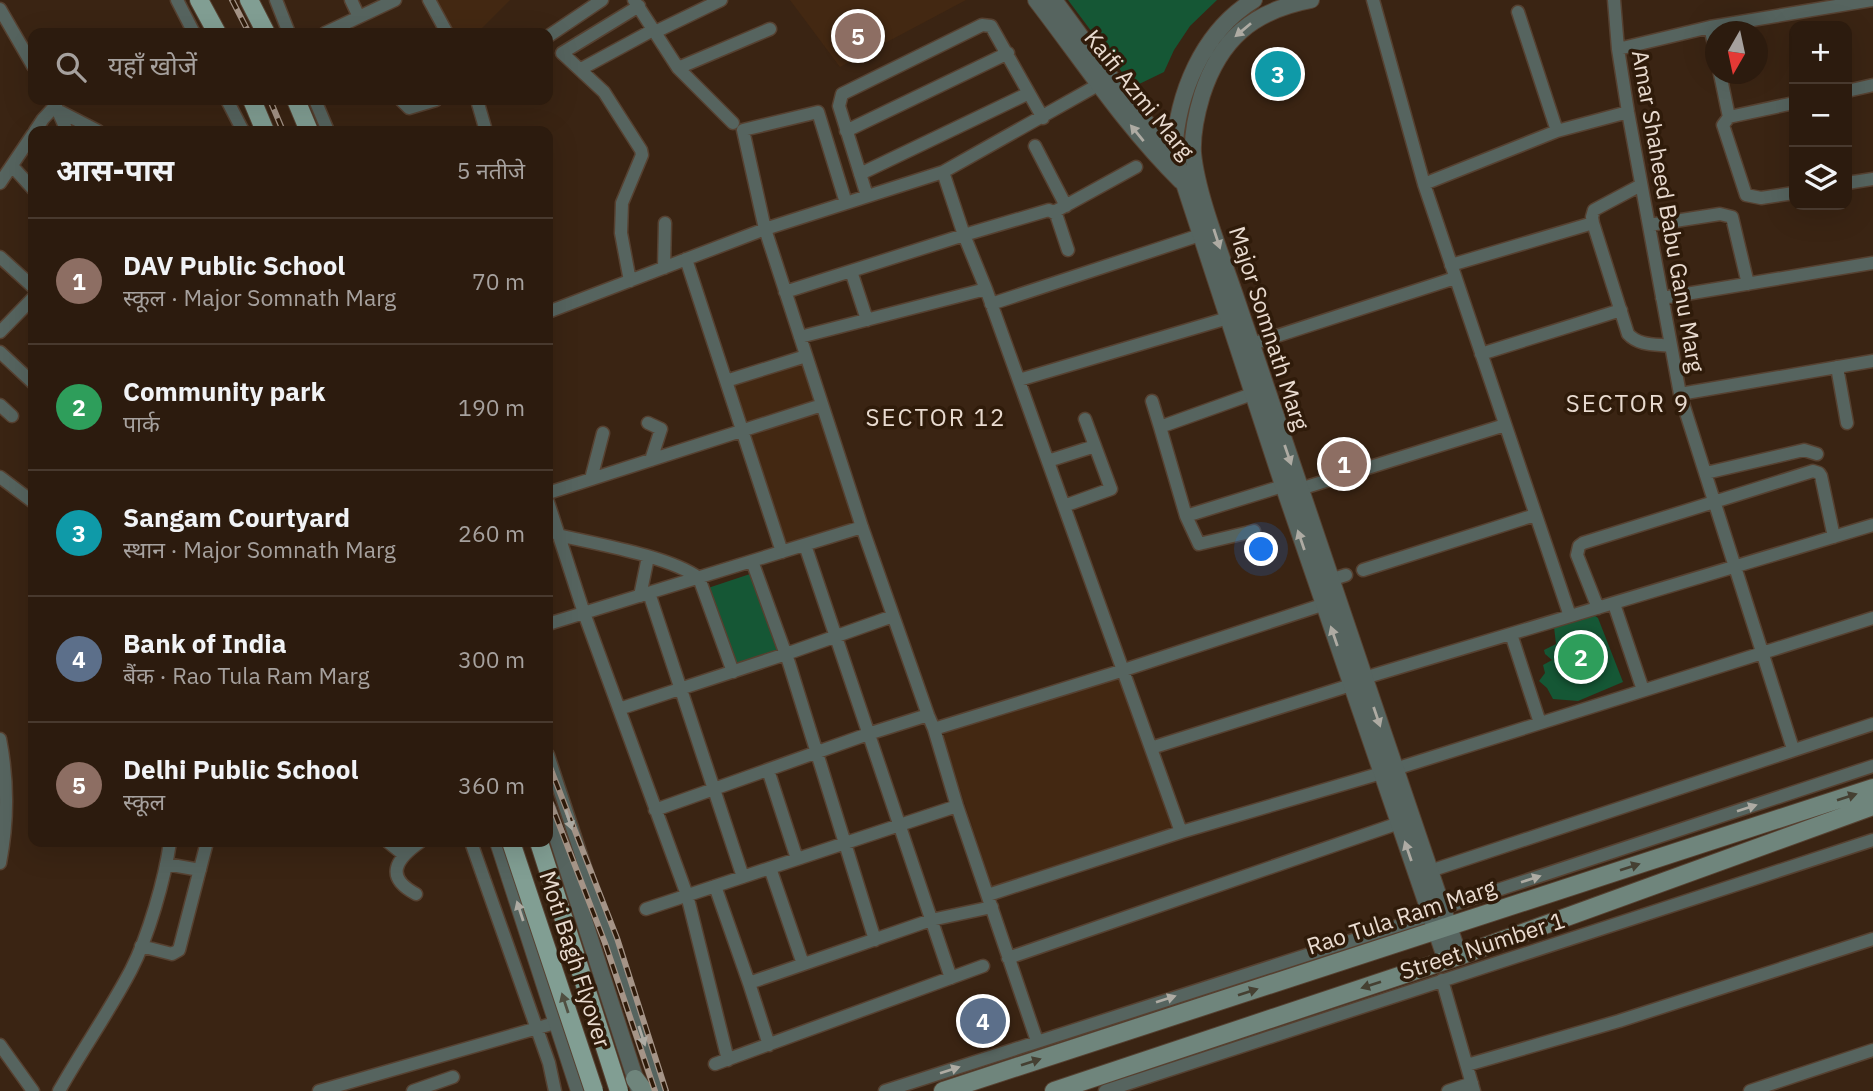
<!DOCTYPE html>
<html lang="hi">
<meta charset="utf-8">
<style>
:root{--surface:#2c1b0e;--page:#38281c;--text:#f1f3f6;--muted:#a6a19e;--line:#48392e;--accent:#ea580c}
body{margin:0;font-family:"IBM Plex Sans","Noto Sans Devanagari",sans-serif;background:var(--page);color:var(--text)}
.controls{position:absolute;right:21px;top:21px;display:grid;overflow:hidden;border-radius:14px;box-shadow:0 7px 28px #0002}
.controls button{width:63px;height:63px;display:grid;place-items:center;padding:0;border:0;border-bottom:2px solid var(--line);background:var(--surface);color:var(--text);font:35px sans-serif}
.compass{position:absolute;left:1705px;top:21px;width:63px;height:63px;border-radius:50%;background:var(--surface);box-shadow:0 7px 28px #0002;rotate:189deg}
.you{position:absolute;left:1262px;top:550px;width:24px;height:24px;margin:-18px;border:5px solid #fff;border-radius:50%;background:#1a73e8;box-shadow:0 0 0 10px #1a73e833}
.badge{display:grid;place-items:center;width:46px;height:46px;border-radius:50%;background:var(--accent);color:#fff;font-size:23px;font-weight:700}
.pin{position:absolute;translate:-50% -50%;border:4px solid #fff;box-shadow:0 2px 7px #0006}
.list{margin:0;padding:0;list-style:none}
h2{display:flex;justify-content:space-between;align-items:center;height:91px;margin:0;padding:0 28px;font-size:30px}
h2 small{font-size:23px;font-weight:400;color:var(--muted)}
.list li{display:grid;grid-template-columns:46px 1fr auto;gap:21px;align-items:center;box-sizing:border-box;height:126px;padding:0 28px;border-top:2px solid var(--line)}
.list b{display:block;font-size:26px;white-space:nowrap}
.list p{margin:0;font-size:23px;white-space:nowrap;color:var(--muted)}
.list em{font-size:23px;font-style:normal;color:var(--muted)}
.icon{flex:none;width:38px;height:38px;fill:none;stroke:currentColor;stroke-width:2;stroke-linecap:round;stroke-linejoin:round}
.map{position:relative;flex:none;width:1873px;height:1091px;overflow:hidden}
.search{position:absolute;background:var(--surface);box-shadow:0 7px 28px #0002;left:28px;top:28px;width:525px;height:77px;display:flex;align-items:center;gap:18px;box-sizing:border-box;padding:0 24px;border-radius:14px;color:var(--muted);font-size:26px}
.panel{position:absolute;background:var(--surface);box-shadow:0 7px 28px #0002;left:28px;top:126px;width:525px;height:721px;border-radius:14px}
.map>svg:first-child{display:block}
</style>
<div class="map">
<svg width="1873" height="1091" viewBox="0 0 1873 1091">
<rect width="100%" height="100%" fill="#3a2413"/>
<path fill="#432812" d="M433,0h77l-33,33h-29z
M790,0h176l-126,67z
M804,360l55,165 -74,24 -54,-165z
M1123,673l51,155 -181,62 -50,-153 5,-7z"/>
<path fill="#155735" d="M1068,0h149l-27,26 -16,24 -10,22 -31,15z
M750,574l28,78 -43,14 -27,-78z
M1594,615l4,3 25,64 -45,19 -25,-2 -6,-11 -8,-7 6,-8 -2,-8 9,-5 -7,-6 -1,-4 12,-6 -2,-17z"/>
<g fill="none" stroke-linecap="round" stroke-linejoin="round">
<g stroke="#564131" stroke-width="15">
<path id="minor" d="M177,0l17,33
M276,0l13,33
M351,0l8,17
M429,0l18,33
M634,0l44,68 55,55
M1373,0l51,184 146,432
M1614,0l4,49 10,63 52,282 113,355
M0,9l33,57
M1518,12l39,119
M1710,27l6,26
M655,32l66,-32
M325,33l70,-33
M550,35l52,-35
M1618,49l92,-22 162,-27
M678,68l92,-39
M581,69l72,-39
M1720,74l9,43
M1847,91l26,-6
M53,100l14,31
M227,100l16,31
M315,100l13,31
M401,100l8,8 27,-8
M477,100l9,31
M1794,103l-65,14 -6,8 23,70 15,3 33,-5
M59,111l39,20
M35,131l8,-12 13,-14
M846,131l162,-78
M1035,146l31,60
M12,166l21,23
M943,172l21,63 22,54 195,543
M860,174l169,-81
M0,183l33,-49
M1847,183l26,-4
M1424,184l133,-53 71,-19
M1641,185l-47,25 -2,7 1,6 35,111c11,12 28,10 43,12
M867,196l-28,-90 3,-12 140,-69 9,1 52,92
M846,203l-28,-91 -75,18 22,99 97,298 66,188 6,14 23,77 80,235
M1054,212l82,-45
M1649,225l71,-11 12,3 16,67
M0,257l33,30
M686,259l96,293
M1451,265l142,-42
M664,268l1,-45
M851,271l16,49
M630,281l-9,-48 1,-30 20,-48 -1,-5 -37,-58 -42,-39 77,-47
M785,292l179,-57 85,-25 7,4 12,36
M1662,298l211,-35
M991,304l209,-69
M548,312l217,-83 178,-57 162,-91
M0,332l33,-34
M800,337l186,-48
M1246,346l209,-68
M0,352l33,31
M1481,354l140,-44
M1837,367l10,56
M1019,380l209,-62
M726,381l80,-25
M1680,394l193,-33
M1152,401l8,26 92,-33
M0,405l12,11
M648,423l13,6 -10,31
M1160,427l26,89 97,-30
M1048,461l47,-15
M1706,473l98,-23 13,4
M0,477l33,25
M591,479l12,-46
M1300,489l205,-64
M548,493l274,-88
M548,502l36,111 103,282 41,165
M1064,506l47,-17 -26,-70
M1186,516l13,28 55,-13
M558,535c38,9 111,21 141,43l34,94
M805,545l146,433
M752,561l37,102 86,277
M1363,570l172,-55
M1330,580l16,-5
M649,593l94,284
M640,596l8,-39
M1614,604l29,86
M1598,608l-21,-53 2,-9 4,-3 230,-72 6,2 2,3 13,61
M548,624l314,-97
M1511,634l29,89
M1364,678l509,-153
M619,709l167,-55 107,-38
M934,729l190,-59 207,-68
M0,739c8,41 8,83 0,124
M1151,748l200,-63
M548,755l111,336
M768,770l29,89
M655,810l213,-76 60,-19
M388,842l15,12
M471,842l78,221 6,28
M166,864l34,6
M770,868l33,96
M1430,871l443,-147
M715,886l34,97
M416,894c-32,-17 -20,-35 4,-52
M988,895l193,-63 214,-63 478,-151
M1443,908l430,-142
M646,909l311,-103
M141,946l31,8 7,-4 28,-108
M1008,958l391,-135
M1442,980l32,111
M0,1045l33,46
M769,1045l-20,-62 182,-63 61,-13
M715,1064l268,-98
M1467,1065l152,-44 254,-82
M59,1091c23,-41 50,-79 72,-121 17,-33 34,-91 39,-128
M319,1091l236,-68
M413,1091l40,-14
M885,1091l546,-176
M1105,1091l768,-251
M1448,1091l24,-8
M1750,1091l123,-41"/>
</g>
<g stroke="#564131" stroke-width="18">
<path id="tertiary" d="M1036,0c47,61 90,127 145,181
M1054,0c39,52 75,107 120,153
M1254,0c-52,32 -77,94 -80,153l108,329 164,478
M1311,0c-58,11 -91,39 -109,95 -6,20 -10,38 -9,58 4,43 30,106 44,148l222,655
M548,809l91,281
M498,842l81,249"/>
</g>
<g stroke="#564131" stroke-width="20">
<path id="secondary" d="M635,1079l9,12
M943,1091l930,-303
M1054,1091l405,-135 414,-150"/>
</g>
<g stroke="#564131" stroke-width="20">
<path id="primary" d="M199,0l18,33
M249,0l17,33
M252,100l13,31
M296,100l13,31"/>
</g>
<use href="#minor" stroke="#56645f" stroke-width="12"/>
<use href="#tertiary" stroke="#56645f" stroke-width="16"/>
<use href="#secondary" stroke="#6f857c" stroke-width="18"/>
<use href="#primary" stroke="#819e93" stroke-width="18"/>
<g stroke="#a59487" stroke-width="6">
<path id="rail" d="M232,0l17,33
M270,100l13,31
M548,762l69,176 49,153
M548,796l57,147 50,148"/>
</g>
<use href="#rail" stroke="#2f1b0a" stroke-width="3.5" stroke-dasharray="10" stroke-linecap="butt"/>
<g stroke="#564131" stroke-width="20" stroke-linecap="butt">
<path id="primary-bridge" d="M511,842l83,249
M539,842l80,249"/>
</g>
<use href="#primary-bridge" stroke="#819e93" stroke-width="18"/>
</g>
<defs><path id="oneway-solid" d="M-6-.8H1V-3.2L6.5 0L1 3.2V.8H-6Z" transform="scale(1.75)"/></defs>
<g fill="#aeaba3">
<use href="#oneway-solid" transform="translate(1243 30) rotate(140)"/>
<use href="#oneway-solid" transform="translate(1137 133) rotate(-129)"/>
<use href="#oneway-solid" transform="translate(1217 239) rotate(72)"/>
<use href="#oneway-solid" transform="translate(1288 455) rotate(71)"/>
<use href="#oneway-solid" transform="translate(1301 540) rotate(-109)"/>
<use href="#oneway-solid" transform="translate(1334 636) rotate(-109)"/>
<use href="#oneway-solid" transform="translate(1377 717) rotate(71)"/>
<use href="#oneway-solid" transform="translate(1747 808) rotate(-18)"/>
<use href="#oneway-solid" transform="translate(569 820) rotate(72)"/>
<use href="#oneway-solid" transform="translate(1408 851) rotate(-109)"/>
<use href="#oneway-solid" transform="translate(1531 879) rotate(-18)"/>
<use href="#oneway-solid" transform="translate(520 911) rotate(-108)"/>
<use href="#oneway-solid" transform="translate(1166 999) rotate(-18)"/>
<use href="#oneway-solid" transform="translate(642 1036) rotate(72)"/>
<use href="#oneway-solid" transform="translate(950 1070) rotate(-18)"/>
</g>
<g fill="#454032">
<use href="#oneway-solid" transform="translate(1847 797) rotate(-18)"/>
<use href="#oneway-solid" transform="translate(1630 867) rotate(-18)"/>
<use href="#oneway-solid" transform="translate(1371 985) rotate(162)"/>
<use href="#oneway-solid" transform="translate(1248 992) rotate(-18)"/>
<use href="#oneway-solid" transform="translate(1031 1062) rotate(-18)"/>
</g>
<use fill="#504f41" href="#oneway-solid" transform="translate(565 1003) rotate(-108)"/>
<g text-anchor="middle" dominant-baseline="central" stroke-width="7" stroke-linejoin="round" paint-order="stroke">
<g font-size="23" fill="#e9dbd0" stroke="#2f1b0a">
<text transform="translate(1140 94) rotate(51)">Kaifi Azmi Marg</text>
<text transform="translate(1669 211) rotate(80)">Amar Shaheed Babu Ganu Marg</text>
<text transform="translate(1270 328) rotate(72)">Major Somnath Marg</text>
<text transform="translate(1401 916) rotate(-18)">Rao Tula Ram Marg</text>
<text transform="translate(1482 945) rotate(-18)">Street Number 1</text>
<text transform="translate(576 959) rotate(72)">Moti Bagh Flyover</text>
</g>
<g font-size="24" letter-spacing="2" fill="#e9dbd0" stroke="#2f1b0a">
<text x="1628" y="403">SECTOR 9</text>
<text x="936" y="417">SECTOR 12</text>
</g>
</g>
</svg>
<div class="controls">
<button>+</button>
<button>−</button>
<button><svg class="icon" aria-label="layers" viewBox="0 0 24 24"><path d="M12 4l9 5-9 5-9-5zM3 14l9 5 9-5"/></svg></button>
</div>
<svg class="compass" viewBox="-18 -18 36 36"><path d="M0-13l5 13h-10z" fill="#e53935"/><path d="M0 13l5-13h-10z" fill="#a6a19e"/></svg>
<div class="you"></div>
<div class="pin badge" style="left:1344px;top:464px;background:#8d6e63">1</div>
<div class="pin badge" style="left:1581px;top:657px;background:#2e9e5b">2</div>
<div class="pin badge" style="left:1278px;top:74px;background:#0f9aa8">3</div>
<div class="pin badge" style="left:983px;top:1021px;background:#5c6f8a">4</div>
<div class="pin badge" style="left:858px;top:36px;background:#8d6e63">5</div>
<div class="search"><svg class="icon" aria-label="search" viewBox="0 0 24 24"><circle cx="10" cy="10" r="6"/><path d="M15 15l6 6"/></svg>यहाँ खोजें</div>
<section class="panel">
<h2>आस-पास<small>5 नतीजे</small></h2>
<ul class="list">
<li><span class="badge" style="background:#8d6e63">1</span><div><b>DAV Public School</b><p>स्कूल · Major Somnath Marg</p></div><em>70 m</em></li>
<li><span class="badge" style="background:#2e9e5b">2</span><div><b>Community park</b><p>पार्क</p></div><em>190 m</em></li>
<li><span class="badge" style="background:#0f9aa8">3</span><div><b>Sangam Courtyard</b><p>स्थान · Major Somnath Marg</p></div><em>260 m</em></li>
<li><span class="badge" style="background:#5c6f8a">4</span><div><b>Bank of India</b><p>बैंक · Rao Tula Ram Marg</p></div><em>300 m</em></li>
<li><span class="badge" style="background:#8d6e63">5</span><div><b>Delhi Public School</b><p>स्कूल</p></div><em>360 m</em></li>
</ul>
</section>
</div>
